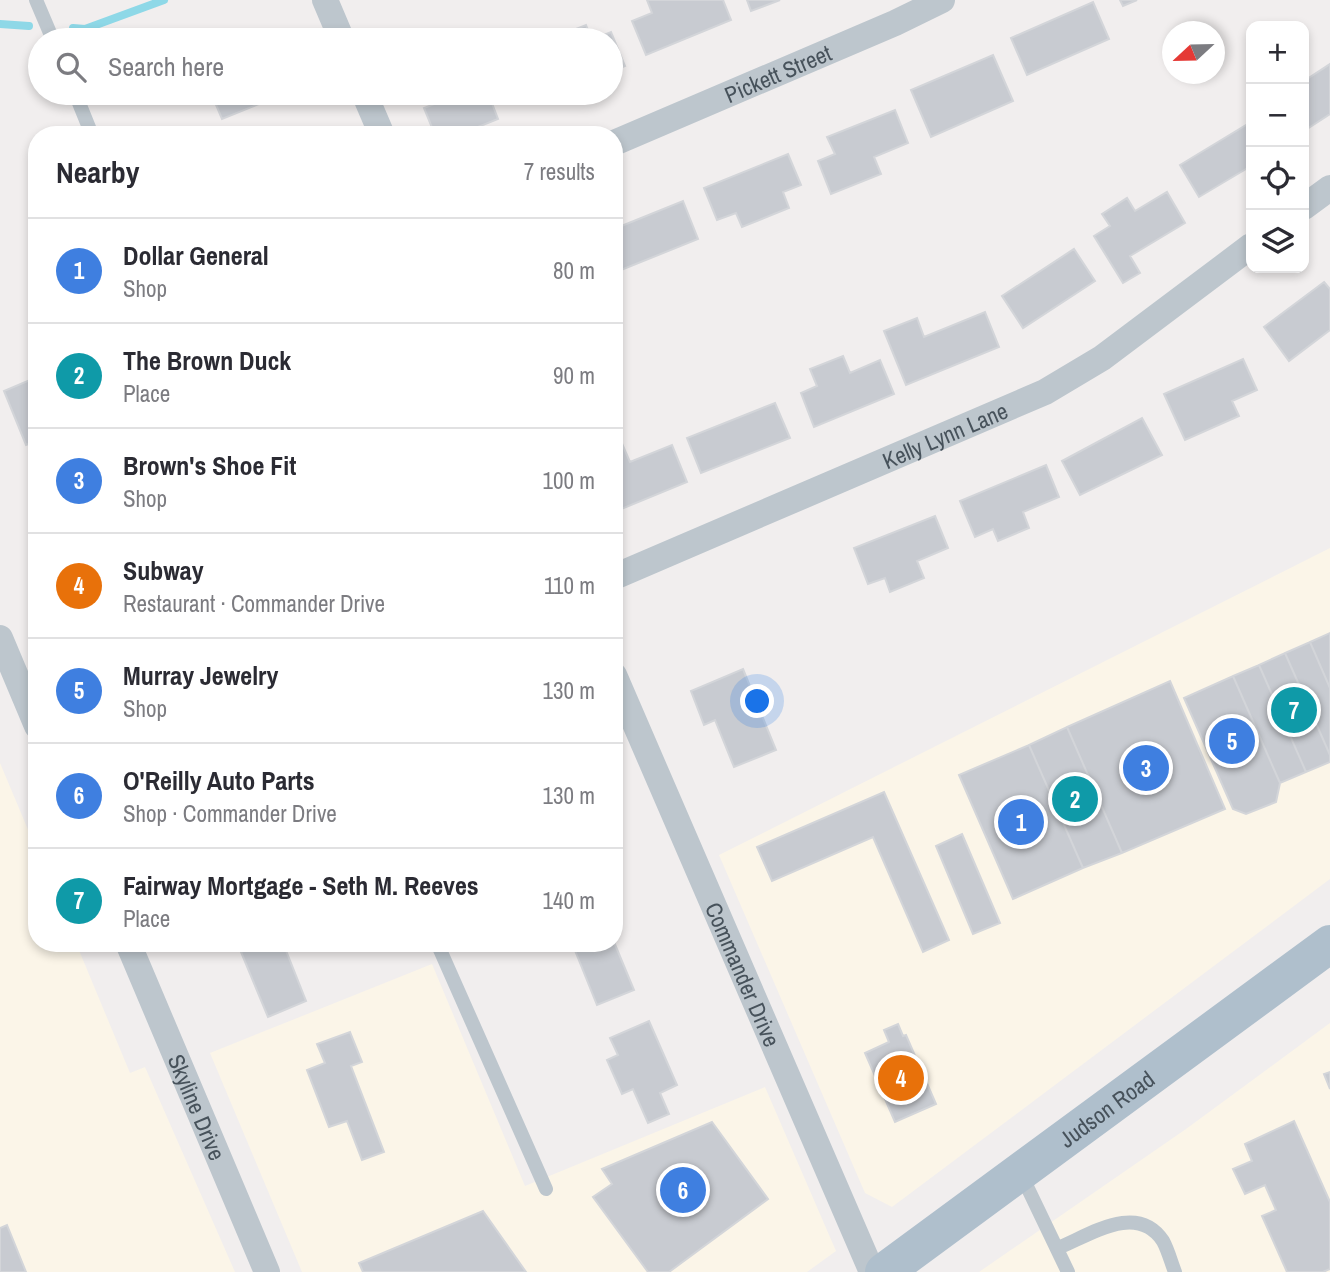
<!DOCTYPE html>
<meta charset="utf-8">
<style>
:root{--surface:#fff;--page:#f7f7f7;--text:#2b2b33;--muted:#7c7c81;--line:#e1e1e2;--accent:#2379d6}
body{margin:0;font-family:"Archivo Narrow",sans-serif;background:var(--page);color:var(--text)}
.controls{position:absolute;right:21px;top:21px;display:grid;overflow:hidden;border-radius:14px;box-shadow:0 4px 10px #0003}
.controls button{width:63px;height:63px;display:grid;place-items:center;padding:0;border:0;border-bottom:2px solid var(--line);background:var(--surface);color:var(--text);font:35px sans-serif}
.compass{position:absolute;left:1162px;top:21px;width:63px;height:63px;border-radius:50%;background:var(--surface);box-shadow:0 4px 10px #0003;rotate:248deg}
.you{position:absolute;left:758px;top:702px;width:24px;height:24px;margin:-18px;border:5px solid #fff;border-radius:50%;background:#1a73e8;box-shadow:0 0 0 10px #1a73e833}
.badge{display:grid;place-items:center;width:46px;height:46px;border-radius:50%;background:var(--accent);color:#fff;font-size:23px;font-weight:700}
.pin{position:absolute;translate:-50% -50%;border:4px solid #fff;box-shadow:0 2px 7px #0006}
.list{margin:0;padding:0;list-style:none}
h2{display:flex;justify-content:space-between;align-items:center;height:91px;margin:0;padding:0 28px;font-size:30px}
h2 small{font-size:23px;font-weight:400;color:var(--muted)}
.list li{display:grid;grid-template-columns:46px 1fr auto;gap:21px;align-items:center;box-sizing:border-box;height:105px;padding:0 28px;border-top:2px solid var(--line)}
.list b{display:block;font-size:26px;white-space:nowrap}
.list p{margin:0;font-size:23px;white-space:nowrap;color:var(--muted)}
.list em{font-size:23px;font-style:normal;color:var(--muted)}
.icon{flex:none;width:38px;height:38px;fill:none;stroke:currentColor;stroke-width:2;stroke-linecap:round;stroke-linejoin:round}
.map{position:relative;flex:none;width:1330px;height:1272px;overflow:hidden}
.search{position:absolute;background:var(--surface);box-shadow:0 4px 10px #0003;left:28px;top:28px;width:595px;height:77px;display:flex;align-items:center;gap:18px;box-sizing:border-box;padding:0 24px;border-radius:38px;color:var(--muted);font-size:26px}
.panel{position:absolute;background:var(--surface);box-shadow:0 4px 10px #0003;left:28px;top:126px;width:595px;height:826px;border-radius:28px}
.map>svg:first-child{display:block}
</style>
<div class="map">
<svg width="1330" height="1272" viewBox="0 0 1330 1272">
<rect width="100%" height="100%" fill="#f1eeee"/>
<path fill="#fbf5e8" d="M1330,548v331l-438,328 -27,-14 -146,-338z
M0,763l37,88v92h39l54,130 15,-6 90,205h-235z
M432,964l93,222 240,-99 71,164 -29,21h-505l-92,-219z
M1330,1023v249h-351l207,-143z"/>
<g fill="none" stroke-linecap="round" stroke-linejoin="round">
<path stroke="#8ed8e7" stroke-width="8" d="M0,24l29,2
M73,28l12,1 79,-29"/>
</g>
<path fill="#c8cbd1" stroke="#d3d5d9" stroke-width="2" d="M647,0h76l8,20 -85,35 -14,-34 20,-8z
M747,0h33l-29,11z
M1120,0h17l-14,6z
M1093,2l16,37 -82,36 -16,-37z
M586,25l6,15 19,-8 14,34 -14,6v-32h-63z
M993,55l20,46 -82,36 -20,-47z
M1330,64v50l-26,17v-50z
M211,93h43l5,11 -37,15z
M462,93h26l10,26 -40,16h-23l-11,-27z
M541,93h18l-16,6z
M895,110l13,33 -34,14 7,17 -50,20 -13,-33 17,-7 -8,-17z
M1251,122v44l-52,31 -19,-32z
M788,154l13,31 -18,7 6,16 -47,19 -6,-14 -19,7 -13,-32z
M1167,192l18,31 -55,33 10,17 -17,10 -29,-47 16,-10 -8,-12 25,-16 8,13z
M683,201l15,38 -82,33 -2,-43z
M1074,249l21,32 -72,47 -21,-32z
M1324,282l6,7v41l-41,31 -25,-34z
M985,312l14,35 -93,38 -22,-54 33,-13 7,19z
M843,356l7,17 30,-13 14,34 -80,33 -13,-34 16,-7 -7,-17z
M1243,359l14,31 -25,11 7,15 -54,24 -21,-46z
M37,377v64l-11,4 -22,-54z
M775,403l15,35 -89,35 -14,-35z
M1142,418l20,37 -82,40 -18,-34z
M620,439l10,23 42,-17 15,37 -73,30v-71z
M1046,465l13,32 -36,15 6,16 -31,13 -5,-12 -18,8 -15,-36z
M935,516l13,32 -31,13 7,17 -34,14 -5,-14 -17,6 -14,-36z
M1330,633v55l-20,-46z
M1310,642l20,46v67l-45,-102z
M1285,653l45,102v7l-24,10 -47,-107z
M1259,665l47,107 -26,11 -47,-107z
M743,669l33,81 -42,17 -19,-47 -11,5 -13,-34z
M1233,676l47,107 -4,19 -30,12 -13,-5 -49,-111z
M1170,681l55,128 -103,44 -55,-126z
M1067,727l55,126 -39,15 -54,-123z
M1029,745l54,123 -70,31 -54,-124z
M884,792l65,148 -26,12 -50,-115 -101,44 -15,-34z
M962,834l38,89 -27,11 -37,-88z
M614,942l20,48 -37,15 -25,-62z
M264,943h19l23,58 -38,16 -27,-65z
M649,1021l28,64 -17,8 9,21 -21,9 -15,-34 -11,5 -15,-34 11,-5 -8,-17z
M898,1024l5,12 3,-1 30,69 -41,18 -30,-69 24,-11 -5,-12z
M350,1032l12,30 -11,4 33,86 -22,8 -15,-39 -18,6 -22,-57 18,-7 -8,-19z
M1330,1072v17l-6,-15z
M1294,1121l36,81v67l-7,3h-36l-25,-56 14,-6 -11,-25 -20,9 -12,-25 19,-8 -7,-17z
M712,1122l56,77 -99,73h-21l-55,-75 19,-13 -10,-15z
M483,1211l43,61h-163l-4,-9z
M7,1225l19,47h-26v-44z"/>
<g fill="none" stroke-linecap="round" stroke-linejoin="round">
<path stroke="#bdc6cd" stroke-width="14" d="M36,0l17,40
M75,93l17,42
M437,943l109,246
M1021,1174l47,98
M1058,1248c32,-13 79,-46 105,-7 5,9 8,21 12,31"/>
<g stroke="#bdc6cd" stroke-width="26">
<path d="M325,0l17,40"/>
<path d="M364,93l18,42"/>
<path id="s1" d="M614,143l281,-120 47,-23"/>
<path d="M1304,207l26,-19"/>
<path id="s2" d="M614,577l431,-185 57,-34 149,-112"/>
<path d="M0,638l37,88"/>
<path id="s3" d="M614,675l258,597"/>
<path id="s4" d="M128,943l139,329"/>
</g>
<path stroke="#afbfcc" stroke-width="38" id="s5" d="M884,1272l446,-328"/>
</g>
<g text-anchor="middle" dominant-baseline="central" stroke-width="5" stroke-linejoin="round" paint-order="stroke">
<g font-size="23" fill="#47525b" stroke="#fff">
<text stroke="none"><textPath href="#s1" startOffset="178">Pickett Street</textPath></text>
<text stroke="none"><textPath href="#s2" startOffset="360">Kelly Lynn Lane</textPath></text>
<text stroke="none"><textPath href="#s3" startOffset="326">Commander Drive</textPath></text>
<text stroke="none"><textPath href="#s4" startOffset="178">Skyline Drive</textPath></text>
<text stroke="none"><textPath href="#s5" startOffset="276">Judson Road</textPath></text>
</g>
</g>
</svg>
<div class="controls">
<button>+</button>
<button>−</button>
<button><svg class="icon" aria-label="locate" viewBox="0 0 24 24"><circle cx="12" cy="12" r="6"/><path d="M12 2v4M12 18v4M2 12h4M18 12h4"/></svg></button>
<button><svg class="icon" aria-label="layers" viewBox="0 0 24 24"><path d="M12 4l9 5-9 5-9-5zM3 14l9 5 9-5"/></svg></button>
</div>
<svg class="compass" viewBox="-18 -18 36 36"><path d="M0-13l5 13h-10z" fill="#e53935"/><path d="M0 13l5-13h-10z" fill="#7c7c81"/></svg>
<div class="you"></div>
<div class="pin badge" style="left:1021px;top:822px;background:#3f7fe0">1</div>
<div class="pin badge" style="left:1075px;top:799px;background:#0f9aa8">2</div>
<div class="pin badge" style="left:1146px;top:768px;background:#3f7fe0">3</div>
<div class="pin badge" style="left:901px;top:1078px;background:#e8710a">4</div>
<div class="pin badge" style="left:1232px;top:741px;background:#3f7fe0">5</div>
<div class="pin badge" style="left:683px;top:1190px;background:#3f7fe0">6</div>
<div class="pin badge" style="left:1294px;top:710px;background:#0f9aa8">7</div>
<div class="search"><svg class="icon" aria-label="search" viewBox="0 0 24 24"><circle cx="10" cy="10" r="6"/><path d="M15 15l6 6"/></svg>Search here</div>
<section class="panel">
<h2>Nearby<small>7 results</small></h2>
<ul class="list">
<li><span class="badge" style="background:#3f7fe0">1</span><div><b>Dollar General</b><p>Shop</p></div><em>80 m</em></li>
<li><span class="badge" style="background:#0f9aa8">2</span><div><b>The Brown Duck</b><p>Place</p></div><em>90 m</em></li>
<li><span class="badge" style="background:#3f7fe0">3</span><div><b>Brown's Shoe Fit</b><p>Shop</p></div><em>100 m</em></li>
<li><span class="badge" style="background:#e8710a">4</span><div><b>Subway</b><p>Restaurant · Commander Drive</p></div><em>110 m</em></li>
<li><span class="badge" style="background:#3f7fe0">5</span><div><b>Murray Jewelry</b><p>Shop</p></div><em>130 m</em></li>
<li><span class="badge" style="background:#3f7fe0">6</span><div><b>O'Reilly Auto Parts</b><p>Shop · Commander Drive</p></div><em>130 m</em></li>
<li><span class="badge" style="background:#0f9aa8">7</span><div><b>Fairway Mortgage - Seth M. Reeves</b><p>Place</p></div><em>140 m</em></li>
</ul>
</section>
</div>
